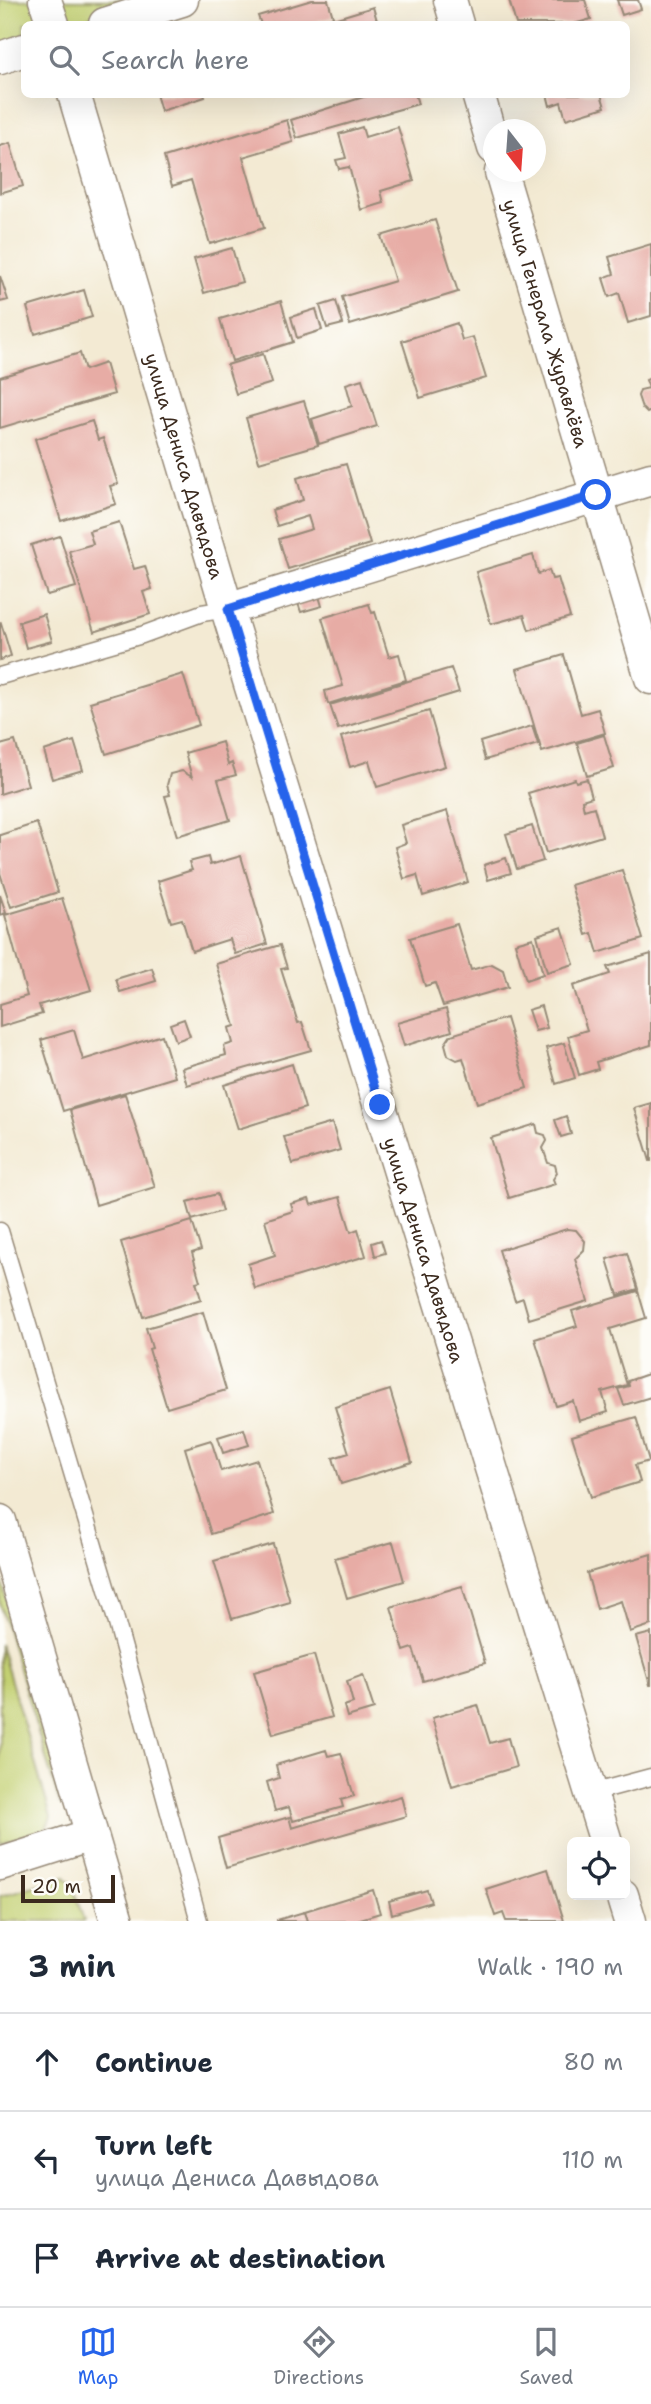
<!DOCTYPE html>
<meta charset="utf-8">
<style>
:root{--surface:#fff;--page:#f2f2f3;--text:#1f2937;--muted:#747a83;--line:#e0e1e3;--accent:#2563eb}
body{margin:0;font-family:"Shantell Sans",sans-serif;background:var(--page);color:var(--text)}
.controls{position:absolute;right:21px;bottom:21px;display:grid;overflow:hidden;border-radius:10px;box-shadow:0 7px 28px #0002}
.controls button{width:63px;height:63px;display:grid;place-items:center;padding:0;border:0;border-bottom:2px solid var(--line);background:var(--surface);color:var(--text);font:35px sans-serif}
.compass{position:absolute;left:483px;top:119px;width:63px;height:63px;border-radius:50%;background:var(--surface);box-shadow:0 7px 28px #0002;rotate:163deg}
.scale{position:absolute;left:21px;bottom:18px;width:94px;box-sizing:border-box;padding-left:7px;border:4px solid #3b2a1e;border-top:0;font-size:19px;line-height:24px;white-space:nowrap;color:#3b2a1e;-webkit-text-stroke:5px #fdfcf7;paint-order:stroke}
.stop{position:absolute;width:21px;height:21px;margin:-16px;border:5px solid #2563eb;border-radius:50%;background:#fff}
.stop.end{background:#2563eb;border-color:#fff;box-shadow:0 2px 7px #0008}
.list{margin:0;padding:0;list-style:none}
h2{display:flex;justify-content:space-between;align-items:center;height:91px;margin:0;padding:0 28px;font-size:30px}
h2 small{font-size:23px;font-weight:400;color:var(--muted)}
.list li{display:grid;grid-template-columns:46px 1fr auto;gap:21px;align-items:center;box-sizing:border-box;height:98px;padding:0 28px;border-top:2px solid var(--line)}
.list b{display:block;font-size:26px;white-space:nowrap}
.list p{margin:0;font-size:23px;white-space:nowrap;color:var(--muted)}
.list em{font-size:23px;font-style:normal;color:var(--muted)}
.icon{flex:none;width:38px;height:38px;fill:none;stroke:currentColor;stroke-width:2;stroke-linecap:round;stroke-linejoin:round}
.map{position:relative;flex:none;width:651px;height:1921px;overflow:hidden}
.search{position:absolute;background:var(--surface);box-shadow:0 7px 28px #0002;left:21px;right:21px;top:21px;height:77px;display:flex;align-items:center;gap:18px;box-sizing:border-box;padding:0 24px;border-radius:10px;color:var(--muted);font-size:26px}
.sheet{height:385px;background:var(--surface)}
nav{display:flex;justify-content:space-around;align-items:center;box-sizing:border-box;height:98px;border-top:2px solid var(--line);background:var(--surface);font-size:19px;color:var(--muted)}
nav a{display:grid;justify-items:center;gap:4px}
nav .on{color:var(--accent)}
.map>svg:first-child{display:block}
</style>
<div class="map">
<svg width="651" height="1921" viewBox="0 0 651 1921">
<rect width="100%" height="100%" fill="#fdfcf7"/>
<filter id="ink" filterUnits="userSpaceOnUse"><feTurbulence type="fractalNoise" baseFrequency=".0143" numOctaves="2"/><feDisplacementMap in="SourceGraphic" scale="14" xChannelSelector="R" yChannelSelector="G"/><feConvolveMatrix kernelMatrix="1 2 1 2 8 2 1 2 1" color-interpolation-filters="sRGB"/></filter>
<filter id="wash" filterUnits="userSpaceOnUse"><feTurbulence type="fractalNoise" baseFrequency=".00686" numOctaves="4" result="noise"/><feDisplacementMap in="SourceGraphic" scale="28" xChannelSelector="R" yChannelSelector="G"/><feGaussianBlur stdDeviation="1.57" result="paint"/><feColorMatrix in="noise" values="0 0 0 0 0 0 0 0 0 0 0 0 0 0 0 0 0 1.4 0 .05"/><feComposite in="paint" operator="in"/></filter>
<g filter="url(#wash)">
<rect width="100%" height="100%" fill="#f3ead3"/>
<path fill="#c3d072" stroke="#7f7d48" stroke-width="2" d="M0,0h35l7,24h-18v16l-24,8z
M56,0h90l-78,24z
M0,1577l62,208 -2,20 -60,-200z
M0,1644l51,173 -5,12 -46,14z
M65,1877l7,7 12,37h-84v-25z"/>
<g id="blocks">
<path fill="#e7aca5" d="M312,0h16l5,17 -26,7h-46l-3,-8z
M509,0h76l6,19 -17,5h-58z
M617,0h21l3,9 -19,6z
M373,7l5,17h-61z
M156,94h48l1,3 -44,14z
M373,94h42l3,10 -121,34 -6,-18z
M547,94h54l4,13 -39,12 -5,-17 -11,4z
M287,120l6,22 -50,15 21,71 -54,16 -19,-64 -19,6 -8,-29z
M362,127l3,10 33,-10 16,54 -33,10 3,12 -23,7 -12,-43 -10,2 -3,-9 10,-2 -7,-24z
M10,143l13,43 -23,7v-47z
M435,220l23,72 -108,33 -8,-28 53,-16 -14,-45z
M651,244v72l-23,7 -9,-30 -10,4 -6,-19 11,-4 -5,-17z
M232,248l10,34 -38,11 -10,-34z
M0,276l8,24 -8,2z
M84,290l8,27 -57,17 -8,-27z
M281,301l12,41 -61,19 -12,-42z
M336,301l7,23 -16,4 -7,-22z
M316,309l6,21 -25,8 -6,-21z
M457,323l5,17 11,-3 13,41 -66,20 -18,-57z
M80,353l5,17 20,-7 9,31 -114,34v-51z
M263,354l9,29 -36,11 -9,-29z
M651,378v33l-4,2 -5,-5 -4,-12 2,-6 9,-2 -3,-8z
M362,379l15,47 -58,18 -7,-25 40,-13 -6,-22z
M304,401l14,44 -59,17 -13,-44z
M92,421l6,19 5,-2 15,46 -8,2 6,18 -55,17 -26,-82z
M346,464l24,80 -82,25 -9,-30 33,-10 -4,-13 -31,10 -5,-16 31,-10 -6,-22z
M119,522l15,47 11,-3 7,23 -9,3 7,22 -56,18 -25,-81 24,-7 -4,-13z
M60,536l16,51 -29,8 -16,-50z
M533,555l5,19 11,-4 3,9 6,-1 12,39 -41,13 -5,-15 -33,9 -15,-52z
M318,593l4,13 -21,6 -4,-12z
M369,604l3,9 3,-1 14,45 10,-3 7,26 -78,24 -3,-13 18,-5 -21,-68z
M44,614l8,27 -26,7 -7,-26z
M1,623l10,33 -11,4v-36z
M564,655l17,59 17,-5 7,24 -63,19 -25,-83z
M451,668l8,24 -121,37 -8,-24z
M183,674l16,51 -93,29 -16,-52z
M429,711l16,55 -68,21 -8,-26 -19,6 -9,-30z
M532,726l6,18 -53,16 -5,-18z
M604,735l10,33 -27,8 -10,-33z
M15,741l13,44 -28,9v-49z
M74,741l9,29 -31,9 -8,-28z
M222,742l6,23 4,-2 4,12 -18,5 12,40 -53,16 -12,-40 5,-1 -3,-10 3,-11 12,-3 10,6 -7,-24z
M575,779l1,3 11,-3 5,18 -10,3 2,10 10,-3 8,29 -56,17 -18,-60z
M447,811l21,71 -45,14 -6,-21 -13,4 -9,-32 11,-4 -5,-18z
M37,823l21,69 -47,15 -11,-34v-38z
M532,826l11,35 -26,8 -11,-35z
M241,856l26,88 -32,10 -5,-15 -38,12 -10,-32 -11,3 -13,-41 34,-11 -3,-8 19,-5 2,8z
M506,858l5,15 -23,7 -4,-15z
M622,870l21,69 -45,14 -6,-20 -6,2 -15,-50z
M0,895l6,18 -6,2z
M62,898l29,92 -52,15 3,9 -42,13v-23l27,-8 -22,-81z
M457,924l14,46 21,-6 11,6 5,17 -65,19 -8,-23 -10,3 -15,-48z
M562,927l12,37 -27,8 -10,-37z
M533,938l10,36 -17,6 -11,-37z
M280,945l7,23 -6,1 17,54 4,-1 9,28 -124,35 -5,-17 44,-13 -2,-9 9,-3 -4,-15 6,-2 -19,-62z
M651,954v91l-55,17 2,7 -19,6 -11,-39 19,-6 -14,-44 37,-12 -3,-7z
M152,968l4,13 -36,11 -4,-13z
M541,1006l6,22 -12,3 -7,-21z
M446,1009l6,22 -48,15 -7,-23z
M506,1018l21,70 -50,15 -14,-45 -6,2 -9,-5 -3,-11 6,-9z
M184,1019l6,17 -14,5 -6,-17z
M74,1030l9,30 79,-25 13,42 -112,34 -22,-71z
M564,1043l11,35 -19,6 -10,-36z
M292,1064l13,44 -67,21 -14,-44z
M125,1094l30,93 -59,18 -26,-95z
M651,1103v58h-1l-16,-53z
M566,1116l5,18 -10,3 -6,-17z
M332,1123l8,27 -47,14 -9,-27z
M536,1124l2,9 7,2 2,6 -4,7 5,15 7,2 2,8 -4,6 2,5 -46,14 -18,-60z
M217,1194l5,17 -30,9 -5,-18z
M340,1197l11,35 7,-3 8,27 -111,33 -7,-25 27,-9 -10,-35 28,-9 -2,-7 18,-5 2,6z
M192,1221l9,29 -9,3 8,28 -4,1 5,17 -58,18 -22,-75z
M567,1229l9,1 9,11 -1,9 -9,9 13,42 -59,18 -6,-21 -8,3 -16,-51z
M381,1240l4,13 -10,3 -3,-13z
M627,1253l11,36 -20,6 -11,-36z
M638,1291l8,27 -36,11 17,56 -25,7 6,20 -29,9 -6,-20 -17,5 -21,-67 42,-13 -5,-15z
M203,1312l23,78 -59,18 -18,-59 3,-1 -6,-20z
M651,1373v24l-27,8 -6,-16 11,-3 -1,-5z
M390,1390l22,72 -71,22 -8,-26 16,-5 -14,-46z
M636,1417l13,44 -14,4 5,17 -49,15 -19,-61z
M244,1429l5,16 -26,8 -5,-16z
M211,1440l10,31 36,-11 17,54 -63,20 -26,-86z
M393,1542l11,39 -57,17 -12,-40z
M273,1544l17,58 -58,17 -18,-58z
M651,1554v71l-21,7 -9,-31 -24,8 -10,-36z
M462,1586l23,77 -62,18 -10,-33 -9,3 -13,-44z
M651,1633v52h-1l-14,-48z
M314,1655l18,62 -59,17 -19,-62z
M363,1675l11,34 -27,8 -3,-11 9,-3 -6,-22z
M478,1705l12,38 18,-5 8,29 -64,19 -20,-68z
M326,1750l2,6 13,-3 13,43 -13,4 2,7 -50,14 -4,-14 -14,4 -8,-29 12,-4 -3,-13z
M401,1796l5,20 -180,52 -8,-30 71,-21 3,11z
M548,1869l16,52h-58l-3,-8 -8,3 -9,-27z
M373,1890l7,23 -26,8h-46l-3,-10z
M427,1890l4,12 -39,12 -3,-13z
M304,1912l3,9h-30v-1z"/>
</g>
</g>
<g filter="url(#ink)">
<use href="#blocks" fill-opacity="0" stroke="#978a78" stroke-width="2"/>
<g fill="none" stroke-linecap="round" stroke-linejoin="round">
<g stroke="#978a78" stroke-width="19">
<path id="service" d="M0,676l142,-41 60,-22 25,-4
M0,1231l116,389 83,301
M591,1793l60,-16"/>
</g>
<g stroke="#978a78" stroke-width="35">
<g id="minor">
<path d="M45,0l8,24"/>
<path d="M450,0l7,24"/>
<path d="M105,24l77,-24"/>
<path d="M0,58l24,-8"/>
<path id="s1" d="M74,94l153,515 379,1233"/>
<path d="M478,94l16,54"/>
<path id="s2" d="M501,172l150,506"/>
<path d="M227,609l424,-130"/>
<path d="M0,1521l117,400"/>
<path d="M0,1864l91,-29"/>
<path d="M622,1895l8,26"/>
</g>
</g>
<use href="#service" stroke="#fff" stroke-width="16"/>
<use href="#minor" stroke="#fff" stroke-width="32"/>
</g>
</g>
<g fill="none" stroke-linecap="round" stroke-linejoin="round" filter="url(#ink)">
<path stroke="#2563eb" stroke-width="9" d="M380,1105l-152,-496 368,-114"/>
</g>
<g text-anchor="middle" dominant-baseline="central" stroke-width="5" stroke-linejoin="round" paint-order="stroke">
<g font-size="19" fill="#3b2a1e" stroke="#fdfcf7">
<text stroke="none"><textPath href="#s2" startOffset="158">улица Генерала Журавлёва</textPath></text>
<text stroke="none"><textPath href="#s1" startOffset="388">улица Дениса Давыдова</textPath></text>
<text stroke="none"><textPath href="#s1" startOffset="1208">улица Дениса Давыдова</textPath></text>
</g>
</g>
</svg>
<div class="controls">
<button><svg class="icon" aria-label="locate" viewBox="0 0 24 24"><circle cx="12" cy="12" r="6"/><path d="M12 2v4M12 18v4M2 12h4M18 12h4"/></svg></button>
</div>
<svg class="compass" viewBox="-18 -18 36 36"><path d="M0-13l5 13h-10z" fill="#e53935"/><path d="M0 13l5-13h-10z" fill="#747a83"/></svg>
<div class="scale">20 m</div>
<div class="stop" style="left:596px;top:495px"></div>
<div class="stop end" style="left:380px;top:1105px"></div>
<div class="search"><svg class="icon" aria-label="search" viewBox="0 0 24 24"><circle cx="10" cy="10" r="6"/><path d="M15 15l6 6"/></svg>Search here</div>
</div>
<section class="sheet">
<h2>3 min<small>Walk · 190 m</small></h2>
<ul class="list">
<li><svg class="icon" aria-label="ahead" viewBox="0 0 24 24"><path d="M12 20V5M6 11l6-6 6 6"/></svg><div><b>Continue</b></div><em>80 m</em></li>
<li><svg class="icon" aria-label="left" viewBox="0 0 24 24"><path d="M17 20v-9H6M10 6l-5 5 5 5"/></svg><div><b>Turn left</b><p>улица Дениса Давыдова</p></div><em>110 m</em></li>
<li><svg class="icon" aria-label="arrive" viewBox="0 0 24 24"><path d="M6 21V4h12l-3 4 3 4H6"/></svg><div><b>Arrive at destination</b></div></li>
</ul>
</section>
<nav>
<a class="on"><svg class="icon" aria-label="map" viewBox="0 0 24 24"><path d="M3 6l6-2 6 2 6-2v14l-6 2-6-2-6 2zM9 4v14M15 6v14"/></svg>Map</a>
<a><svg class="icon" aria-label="directions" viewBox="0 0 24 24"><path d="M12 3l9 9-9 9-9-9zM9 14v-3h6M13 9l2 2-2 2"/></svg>Directions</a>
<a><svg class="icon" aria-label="saved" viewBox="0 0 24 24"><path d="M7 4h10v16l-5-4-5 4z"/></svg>Saved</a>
</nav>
